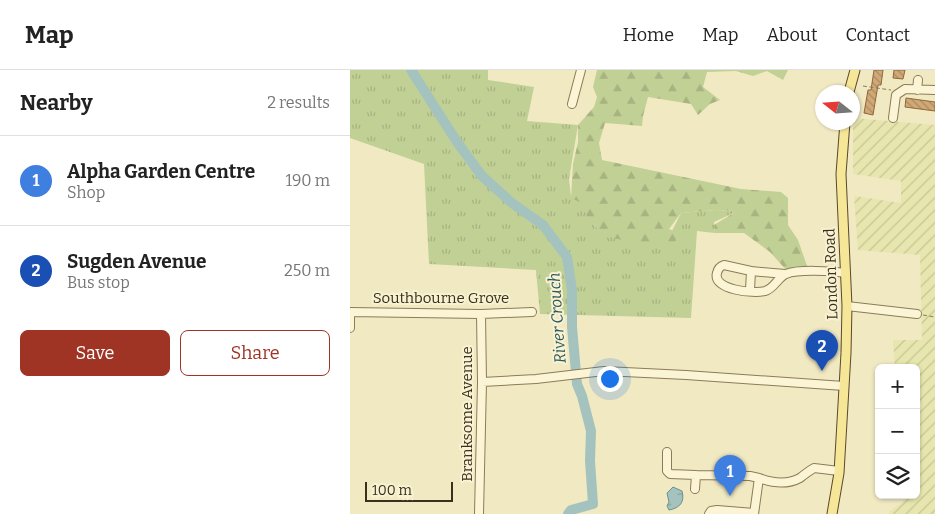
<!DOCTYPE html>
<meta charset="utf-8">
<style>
:root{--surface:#fff;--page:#f6f6f6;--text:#222;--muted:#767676;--line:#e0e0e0;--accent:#9f3424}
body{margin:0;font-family:Bitter,serif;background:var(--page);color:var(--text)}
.controls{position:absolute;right:15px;bottom:15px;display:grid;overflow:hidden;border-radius:8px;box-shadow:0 1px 4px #0004}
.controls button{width:45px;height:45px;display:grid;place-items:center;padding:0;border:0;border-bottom:1px solid var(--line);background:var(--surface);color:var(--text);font:25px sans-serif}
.compass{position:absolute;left:465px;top:15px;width:45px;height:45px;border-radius:50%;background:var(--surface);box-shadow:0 1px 4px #0004;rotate:287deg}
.scale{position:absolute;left:15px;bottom:12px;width:88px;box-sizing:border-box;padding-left:5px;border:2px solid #3b301d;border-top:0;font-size:14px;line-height:18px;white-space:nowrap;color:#3b301d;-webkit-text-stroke:4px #f8f2d2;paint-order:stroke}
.you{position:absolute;left:259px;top:308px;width:18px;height:18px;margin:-12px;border:4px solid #fff;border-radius:50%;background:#1a73e8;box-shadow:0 0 0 8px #1a73e833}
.badge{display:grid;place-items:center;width:32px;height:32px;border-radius:50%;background:var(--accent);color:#fff;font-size:16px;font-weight:700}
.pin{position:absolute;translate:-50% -41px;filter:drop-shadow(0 1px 2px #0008)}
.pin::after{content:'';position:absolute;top:26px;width:18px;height:15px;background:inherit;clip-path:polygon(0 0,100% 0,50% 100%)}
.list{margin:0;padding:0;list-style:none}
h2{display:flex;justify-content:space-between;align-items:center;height:65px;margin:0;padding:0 20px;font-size:21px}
h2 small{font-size:16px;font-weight:400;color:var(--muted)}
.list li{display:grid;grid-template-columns:32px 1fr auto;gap:15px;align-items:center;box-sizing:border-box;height:90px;padding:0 20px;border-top:1px solid var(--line)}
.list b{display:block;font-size:19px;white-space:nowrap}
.list p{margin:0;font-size:16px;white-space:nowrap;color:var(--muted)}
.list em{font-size:16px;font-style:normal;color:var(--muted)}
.actions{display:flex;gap:10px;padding:15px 20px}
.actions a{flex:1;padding:11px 0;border:1px solid var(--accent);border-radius:8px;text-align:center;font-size:18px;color:var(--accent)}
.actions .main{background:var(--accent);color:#fff}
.icon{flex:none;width:28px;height:28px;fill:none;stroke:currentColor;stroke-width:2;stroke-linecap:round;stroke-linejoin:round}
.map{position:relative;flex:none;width:585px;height:444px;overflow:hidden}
header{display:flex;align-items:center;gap:30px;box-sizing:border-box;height:70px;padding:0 25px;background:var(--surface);border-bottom:1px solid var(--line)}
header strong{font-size:24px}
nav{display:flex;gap:28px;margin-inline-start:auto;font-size:18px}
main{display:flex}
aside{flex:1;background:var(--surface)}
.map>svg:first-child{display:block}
</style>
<header>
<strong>Map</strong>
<nav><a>Home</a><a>Map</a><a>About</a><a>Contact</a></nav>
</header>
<main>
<aside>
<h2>Nearby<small>2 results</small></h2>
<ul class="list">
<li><span class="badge" style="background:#3f7fe0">1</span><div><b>Alpha Garden Centre</b><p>Shop</p></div><em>190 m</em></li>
<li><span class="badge" style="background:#1a4fb4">2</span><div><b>Sugden Avenue</b><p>Bus stop</p></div><em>250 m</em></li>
</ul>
<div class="actions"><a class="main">Save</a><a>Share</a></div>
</aside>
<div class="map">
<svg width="585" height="444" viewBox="0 0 585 444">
<defs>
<pattern id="farmland-furrows" width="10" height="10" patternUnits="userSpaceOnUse" patternTransform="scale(1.25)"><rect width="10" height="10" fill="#e7e6af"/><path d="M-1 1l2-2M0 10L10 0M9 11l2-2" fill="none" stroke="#c7c696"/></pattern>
<pattern id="grass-tufts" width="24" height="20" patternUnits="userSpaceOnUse" patternTransform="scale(1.25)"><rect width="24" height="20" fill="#c1d095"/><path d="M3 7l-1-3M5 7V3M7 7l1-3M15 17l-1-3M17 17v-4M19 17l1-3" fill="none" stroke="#a7b380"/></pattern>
<pattern id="forest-firs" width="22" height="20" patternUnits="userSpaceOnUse" patternTransform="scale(1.25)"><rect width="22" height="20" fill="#c1d095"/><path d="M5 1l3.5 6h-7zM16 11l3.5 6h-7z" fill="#a7b380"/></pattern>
<pattern id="water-ripples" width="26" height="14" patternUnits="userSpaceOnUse" patternTransform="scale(1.25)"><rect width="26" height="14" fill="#a5c3be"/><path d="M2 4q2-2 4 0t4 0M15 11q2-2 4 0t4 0" fill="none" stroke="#889f9a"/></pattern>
<pattern id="building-back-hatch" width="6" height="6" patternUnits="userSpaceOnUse" patternTransform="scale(1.25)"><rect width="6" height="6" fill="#d1a976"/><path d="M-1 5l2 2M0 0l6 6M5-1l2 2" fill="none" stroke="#ab8a60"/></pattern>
</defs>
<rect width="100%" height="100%" fill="#f1e9c2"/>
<path fill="url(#farmland-furrows)" d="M503,48l82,7v389h-46l1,-3 13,-9 1,-7h12v-69l6,-21 -4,-7h-2v-30h-21l-2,-28h29l-2,-85 -62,-5 -4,-54 47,7v-22l-48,-7z"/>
<path fill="url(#grass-tufts)" d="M0,0h138v10l46,7 -7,34 51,4 -9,54 2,18 114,39 -13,-5 9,-18 35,-3 22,1 -24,11 1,11 -18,-2 -6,87 -151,-4 -4,-44 -107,-6 -5,-100 -74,-26z"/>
<path fill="url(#forest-firs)" d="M247,0h191l-5,10 -16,-9 -14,5 -17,-5 -29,1 -4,15 17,13 -10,4 -12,11 -7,-11 -43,-7 -5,19 -1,10 -37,-3 -6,20 3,17 139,29 40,3 7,6v27l10,15 10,29 -20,3 -18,-20 -26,-19h-29l-1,-8 23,-14 -21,-1 -35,3 -12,16 17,7 -18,8 -33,-1 -30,-7 -18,-17 -3,-15 -13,-6 2,-34 5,-22v-17l16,-18 3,-10 -4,-10z"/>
<path fill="url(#water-ripples)" stroke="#6b928e" d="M323,417l9,4c3,11 -2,17 -13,19l-2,-4 2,-4 -2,-9z"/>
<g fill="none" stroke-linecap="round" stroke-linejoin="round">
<path stroke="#a5c3be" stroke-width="10" d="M61,0l46,72 25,34 30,27 31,22 24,32 5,33v37l5,57 5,12 9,35 -1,30 3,43 -22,6 -3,4"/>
</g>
<path fill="url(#building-back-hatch)" stroke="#8d673c" d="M524,0h9l-2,15h-3l-5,30 -9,-2 4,-23h3z
M544,0h11l-2,9 -10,-1z
M556,28l29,4v9l-30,-4z"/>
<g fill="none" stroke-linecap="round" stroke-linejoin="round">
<g stroke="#8c7b58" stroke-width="10">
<path id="minor" d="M567,20l1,-10
M222,34l9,-34
M543,48l3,-23 9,-6 30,1
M401,201l34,3
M400,220l1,-19 -27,-6c-3,1 -6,3 -7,8 -5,17 37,21 48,18 9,-2 13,-14 21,-17 12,-5 46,-3 59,-1
M497,236l70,8
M0,242l131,2 51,-2
M0,243v15
M132,312l54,-3 68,-8 82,4 158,11
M317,382v19l3,3 26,1
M345,419l1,-14 54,1 9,2
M129,444l3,-132 -1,-68
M359,444l2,-3 6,-1 37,3
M404,444l5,-36c13,5 28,7 41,0 5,-4 9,-7 14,-10l25,3"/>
</g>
<g stroke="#5a482c" stroke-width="11">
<path id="major" d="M499,22l6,-22
M482,444l7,-41 7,-120 1,-47 -6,-132 4,-52"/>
</g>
<path stroke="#8c7b58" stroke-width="1" stroke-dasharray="4 2.5" stroke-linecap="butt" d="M513,16l28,4
M573,245l12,2"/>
<use href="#minor" stroke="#fbf5d6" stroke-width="8"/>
<use href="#major" stroke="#f6e698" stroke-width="9"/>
</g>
<g text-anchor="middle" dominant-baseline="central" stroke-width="4" stroke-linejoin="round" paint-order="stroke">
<g font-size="15" fill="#3b301d" stroke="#f8f2d2">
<text transform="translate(481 204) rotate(-92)">London Road</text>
<text x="91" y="228">Southbourne Grove</text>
<text transform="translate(117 344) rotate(-90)">Branksome Avenue</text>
</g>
<g font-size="16" font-style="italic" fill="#2b585c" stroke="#f8f2d2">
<text transform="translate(207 248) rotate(-94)">River Crouch</text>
</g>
</g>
</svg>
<div class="controls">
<button>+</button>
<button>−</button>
<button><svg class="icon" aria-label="layers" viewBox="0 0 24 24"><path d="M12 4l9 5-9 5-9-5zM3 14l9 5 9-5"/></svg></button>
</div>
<svg class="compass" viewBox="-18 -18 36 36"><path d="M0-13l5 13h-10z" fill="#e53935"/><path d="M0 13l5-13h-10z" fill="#767676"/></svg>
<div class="scale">100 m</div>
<div class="you"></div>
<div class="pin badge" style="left:380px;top:426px;background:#3f7fe0">1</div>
<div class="pin badge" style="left:472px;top:301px;background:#1a4fb4">2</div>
</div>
</main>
